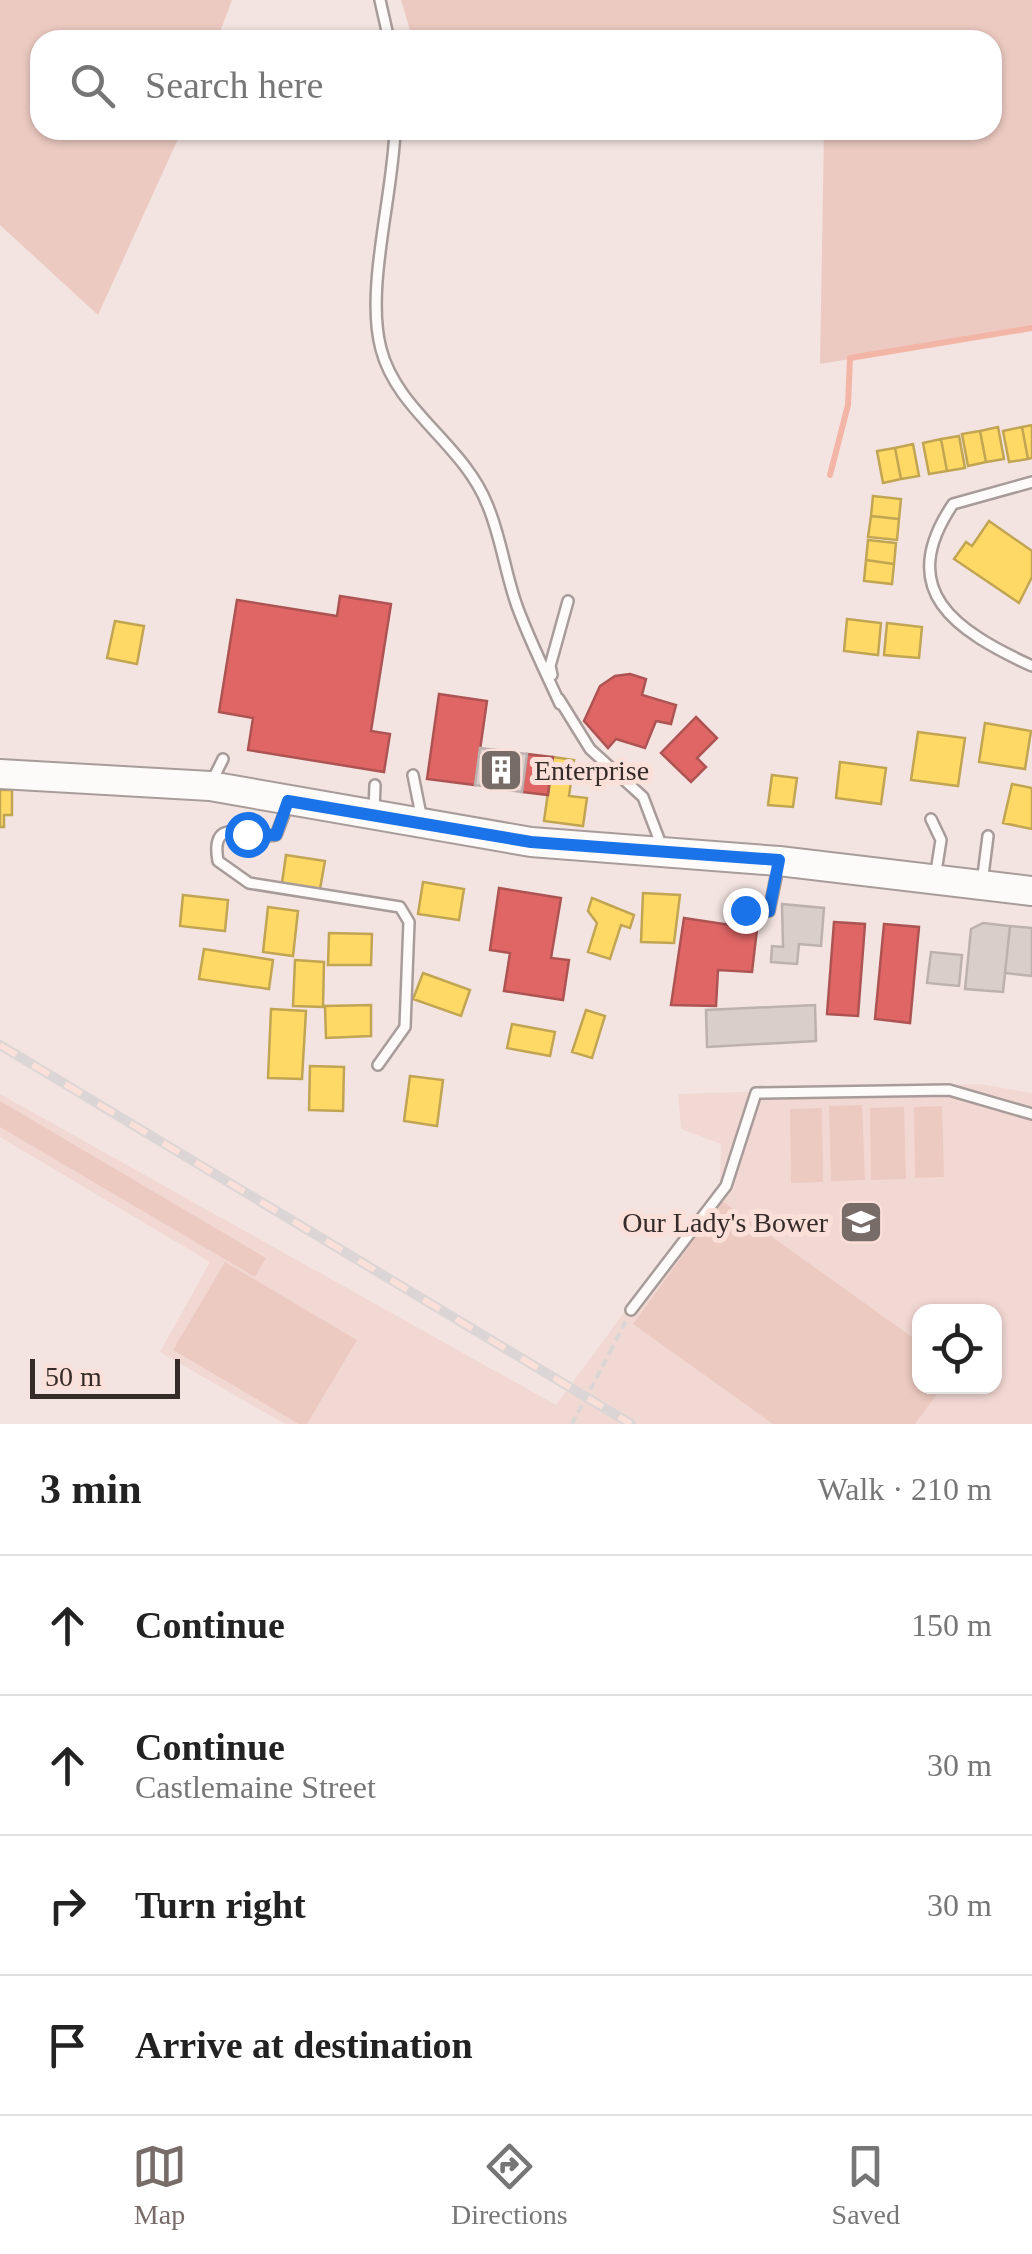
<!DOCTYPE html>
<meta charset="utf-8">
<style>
:root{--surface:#fff;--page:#f6f6f6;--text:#222;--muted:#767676;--line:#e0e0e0;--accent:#786c69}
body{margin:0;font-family:"Times New Roman",serif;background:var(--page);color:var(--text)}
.controls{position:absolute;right:30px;bottom:30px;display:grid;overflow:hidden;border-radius:20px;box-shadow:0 2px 8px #0004}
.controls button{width:90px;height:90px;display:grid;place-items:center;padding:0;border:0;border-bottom:2px solid var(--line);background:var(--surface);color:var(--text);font:50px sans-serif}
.scale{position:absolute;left:30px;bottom:25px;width:150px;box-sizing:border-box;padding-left:10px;border:5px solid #352b28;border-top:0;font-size:28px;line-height:35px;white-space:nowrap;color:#352b28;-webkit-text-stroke:8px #fbe0d9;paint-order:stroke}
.stop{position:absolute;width:30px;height:30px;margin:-22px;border:8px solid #1a73e8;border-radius:50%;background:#fff}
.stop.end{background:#1a73e8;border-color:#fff;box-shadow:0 2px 10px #0008}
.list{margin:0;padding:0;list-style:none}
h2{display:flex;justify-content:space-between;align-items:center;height:130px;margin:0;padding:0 40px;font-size:42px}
h2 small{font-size:32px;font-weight:400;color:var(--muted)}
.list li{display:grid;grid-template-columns:65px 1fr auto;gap:30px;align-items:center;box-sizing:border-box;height:140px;padding:0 40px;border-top:2px solid var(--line)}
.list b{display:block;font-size:38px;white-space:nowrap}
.list p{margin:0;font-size:32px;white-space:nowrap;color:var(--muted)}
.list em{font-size:32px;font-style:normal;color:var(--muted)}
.icon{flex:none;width:55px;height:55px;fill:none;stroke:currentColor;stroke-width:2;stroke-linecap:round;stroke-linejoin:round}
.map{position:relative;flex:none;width:1032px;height:1424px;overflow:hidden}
.search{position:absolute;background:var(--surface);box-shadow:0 2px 8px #0004;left:30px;right:30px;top:30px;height:110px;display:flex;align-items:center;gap:25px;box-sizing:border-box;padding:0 35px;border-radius:30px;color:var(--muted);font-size:38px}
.sheet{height:690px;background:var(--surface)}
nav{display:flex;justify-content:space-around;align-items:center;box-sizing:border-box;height:140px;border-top:2px solid var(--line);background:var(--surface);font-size:28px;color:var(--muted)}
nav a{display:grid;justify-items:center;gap:5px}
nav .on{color:var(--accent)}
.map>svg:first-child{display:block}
</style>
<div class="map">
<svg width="1032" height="1424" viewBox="0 0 1032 1424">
<rect width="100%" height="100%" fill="#f3e4e1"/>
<path fill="#f2d8d3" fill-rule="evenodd" d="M980,1084l52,9v331h-747l-125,-72 50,-90 -210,-125v-43l556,311 164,-223 1,-38 -40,-15 -3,-35zM920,1312h74v74h-74z"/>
<path fill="#eccac1" d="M0,0h232l-15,40h-177v90h142l-84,185 -98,-90z
M401,0h631v328l-212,36 4,-234h168v-90h-579z
M0,1101l266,157 -11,19 -255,-150z
M862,1105l3,75 -34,1 -2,-75z
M942,1106l2,71 -29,1 -1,-71z
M904,1107l2,72 -35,1 -1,-72z
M822,1108l1,74 -32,1 -1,-74z
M722,1201l197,141 1,44 22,1 -27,37h-142l-140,-100z
M225,1262l132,78 -50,84h-8l-126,-74z"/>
<path fill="#ffd966" stroke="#c2a553" stroke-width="2.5" d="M1032,425v33l-4,1 -6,-32z
M998,427l6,32 -18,3 -6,-31z
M1022,427l6,32 -19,3 -6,-31z
M980,431l6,31 -18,4 -6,-32z
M959,436l6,32 -18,3 -6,-32z
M941,439l6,32 -18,3 -6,-31z
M913,444l6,32 -18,3 -6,-31z
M895,448l6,31 -18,4 -6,-32z
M873,496l28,3 -2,20 -28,-3z
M871,516l28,3 -2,21 -29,-3z
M989,521l43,30v26l-13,26 -65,-44 12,-17 6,4z
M868,540l28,3 -2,21 -28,-4z
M866,560l28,4 -2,20 -28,-3z
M847,619l34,4 -3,32 -34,-4z
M115,621l29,5 -7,38 -30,-6z
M887,623l35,4 -3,31 -35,-3z
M985,723l46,8 -6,38 -46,-7z
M918,732l47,6 -7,48 -47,-6z
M553,757l21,3 -5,36 18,2 -4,28 -39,-5z
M840,762l46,6 -5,36 -45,-6z
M772,775l25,3 -4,29 -25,-2z
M1012,784l20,4v41l-29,-6z
M0,790h12v25h-8v12h-4z
M286,855l39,6 -5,28 -38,-6z
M423,882l41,7 -5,31 -41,-6z
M643,893l37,2 -6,48 -33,-1z
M183,895l45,5 -3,31 -45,-5z
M592,898l42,17 -4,13 -9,-3 -11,34 -22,-7 9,-29 -9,-12z
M268,907l30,4 -5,45 -30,-4z
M329,933l43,1 -1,31h-43z
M204,949l69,11 -4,29 -70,-10z
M295,960l29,2 -1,45 -30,-1z
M423,973l47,17 -9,26 -48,-17z
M371,1005v31l-45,2 -1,-32z
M271,1009l35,2 -4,68 -34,-1z
M586,1010l19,6 -13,42 -20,-6z
M512,1024l43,8 -5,24 -43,-8z
M310,1066l34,1 -1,44 -34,-1z
M410,1076l33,4 -6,46 -33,-5z"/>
<path fill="#e06666" stroke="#ad5453" stroke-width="2.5" d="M340,596l51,8 -20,127 19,3 -6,38 -136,-22 5,-32 -34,-6 18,-112 100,16z
M630,674l16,5 -4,16 34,10 -5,19 -15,-3 -11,27 -29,-9 -8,9 -24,-27 16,-35 15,-10z
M439,694l48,7 -12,84 -48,-6z
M696,717l21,21 -20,20 9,9 -15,15 -30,-29z
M527,754l26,3 -5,38 -26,-3z
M499,888l62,10 -10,60 18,2 -6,40 -59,-9 6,-38 -20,-3z
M684,918l73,11 -5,43 -34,-2 -2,36 -45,-1z
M834,922l31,2 -7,92 -31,-2z
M884,924l35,3 -9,96 -35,-4z"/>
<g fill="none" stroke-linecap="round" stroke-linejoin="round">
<path stroke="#f3b5a6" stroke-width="6" d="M830,475l18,-70 2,-47 182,-30"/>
</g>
<path fill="#dacecb" stroke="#bdb1af" stroke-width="2.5" d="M480,748l47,6 -5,38 -47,-7z
M782,904l42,4 -3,38 -22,-2 -2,20 -26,-2 1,-16 11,1z
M983,923l27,3 -7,66 -38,-3 6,-60z
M1010,926l22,2v48l-27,-3z
M931,952l31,3 -3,31 -32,-3z
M815,1005l1,36 -109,6 -1,-37z"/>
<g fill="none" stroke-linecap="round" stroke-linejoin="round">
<g stroke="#a89c9a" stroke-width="14">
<path id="lane" d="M380,0l9,40
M395,130c-2,66 -30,159 -14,219 16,62 82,95 106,155 14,32 18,69 30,102 12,33 28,65 43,98
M1032,482l-79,22c-59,87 3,127 79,162
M552,675l-2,-9 18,-65
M559,699l31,50 53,48 19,50
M413,775l9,45
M211,783l12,-24
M288,804l-12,31c-24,6 -67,-24 -58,26l31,22 151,24 9,15 -4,105 -27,38
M374,810l1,-25
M931,819l10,21 -6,38
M982,883l6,-47
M745,910l24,1 10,-48
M631,1310l95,-124 30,-93 193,-3 83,24"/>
</g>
<g stroke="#a89c9a" stroke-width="32">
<path id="secondary" d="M0,774l210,12 321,56 248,19 253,30"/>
</g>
<path stroke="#dad6d4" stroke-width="4" stroke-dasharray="8 5" stroke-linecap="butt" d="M610,1352l16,-31"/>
<use href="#lane" stroke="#fdfbfa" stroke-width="9"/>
<use href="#secondary" stroke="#fdfbfa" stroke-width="28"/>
<g stroke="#dbd6d5" stroke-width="10">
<path id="rail" d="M0,1045l631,379"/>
</g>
<use href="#rail" stroke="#fbe0d9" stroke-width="6" stroke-dasharray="19" stroke-linecap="butt"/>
<path stroke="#dad6d4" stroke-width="4" stroke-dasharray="8 5" stroke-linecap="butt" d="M572,1424l38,-72"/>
</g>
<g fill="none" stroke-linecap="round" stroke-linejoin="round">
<path stroke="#1a73e8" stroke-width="12" d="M247,834l29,1 12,-34 243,41 248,18 -10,51 -24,-1"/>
</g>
<defs>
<g id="building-square" transform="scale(2.25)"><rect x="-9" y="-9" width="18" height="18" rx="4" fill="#786c69" stroke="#fbe0d9"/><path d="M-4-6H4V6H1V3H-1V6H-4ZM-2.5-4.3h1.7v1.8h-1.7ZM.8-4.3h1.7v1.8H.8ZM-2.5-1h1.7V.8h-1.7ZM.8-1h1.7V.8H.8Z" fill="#fff"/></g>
<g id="school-square" transform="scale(2.25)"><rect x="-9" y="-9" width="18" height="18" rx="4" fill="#786c69" stroke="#fbe0d9"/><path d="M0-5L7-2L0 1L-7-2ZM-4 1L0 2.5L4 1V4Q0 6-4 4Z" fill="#fff"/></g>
</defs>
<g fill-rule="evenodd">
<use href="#building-square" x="501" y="770"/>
<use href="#school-square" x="861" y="1222"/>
</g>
<g text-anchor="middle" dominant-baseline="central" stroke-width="10" stroke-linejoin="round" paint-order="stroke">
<g font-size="28" fill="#352b28" stroke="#fbe0d9" text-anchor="start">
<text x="534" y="770">Enterprise</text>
<text x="828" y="1222" text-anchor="end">Our Lady's Bower</text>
</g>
</g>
</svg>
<div class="controls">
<button><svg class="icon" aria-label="locate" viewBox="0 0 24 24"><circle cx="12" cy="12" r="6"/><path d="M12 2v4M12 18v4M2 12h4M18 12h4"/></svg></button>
</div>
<div class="scale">50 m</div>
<div class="stop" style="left:247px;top:834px"></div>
<div class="stop end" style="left:745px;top:910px"></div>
<div class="search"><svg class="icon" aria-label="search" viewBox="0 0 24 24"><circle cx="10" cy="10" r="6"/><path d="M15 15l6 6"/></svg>Search here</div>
</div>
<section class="sheet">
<h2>3 min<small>Walk · 210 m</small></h2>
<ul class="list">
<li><svg class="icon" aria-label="ahead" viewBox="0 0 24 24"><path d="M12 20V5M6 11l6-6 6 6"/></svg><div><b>Continue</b></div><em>150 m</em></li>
<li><svg class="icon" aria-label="ahead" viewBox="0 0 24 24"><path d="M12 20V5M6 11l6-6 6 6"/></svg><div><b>Continue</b><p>Castlemaine Street</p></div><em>30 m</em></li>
<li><svg class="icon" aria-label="right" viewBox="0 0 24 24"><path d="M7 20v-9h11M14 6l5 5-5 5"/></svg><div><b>Turn right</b></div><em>30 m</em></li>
<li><svg class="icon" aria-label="arrive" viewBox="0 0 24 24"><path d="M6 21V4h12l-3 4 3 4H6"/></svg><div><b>Arrive at destination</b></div></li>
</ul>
</section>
<nav>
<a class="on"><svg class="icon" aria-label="map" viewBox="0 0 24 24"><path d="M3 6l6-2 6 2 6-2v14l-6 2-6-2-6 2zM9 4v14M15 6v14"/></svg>Map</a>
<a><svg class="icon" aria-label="directions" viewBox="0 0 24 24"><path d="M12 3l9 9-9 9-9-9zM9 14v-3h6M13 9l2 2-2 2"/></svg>Directions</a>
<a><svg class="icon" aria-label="saved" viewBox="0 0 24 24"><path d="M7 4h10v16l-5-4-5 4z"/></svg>Saved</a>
</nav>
